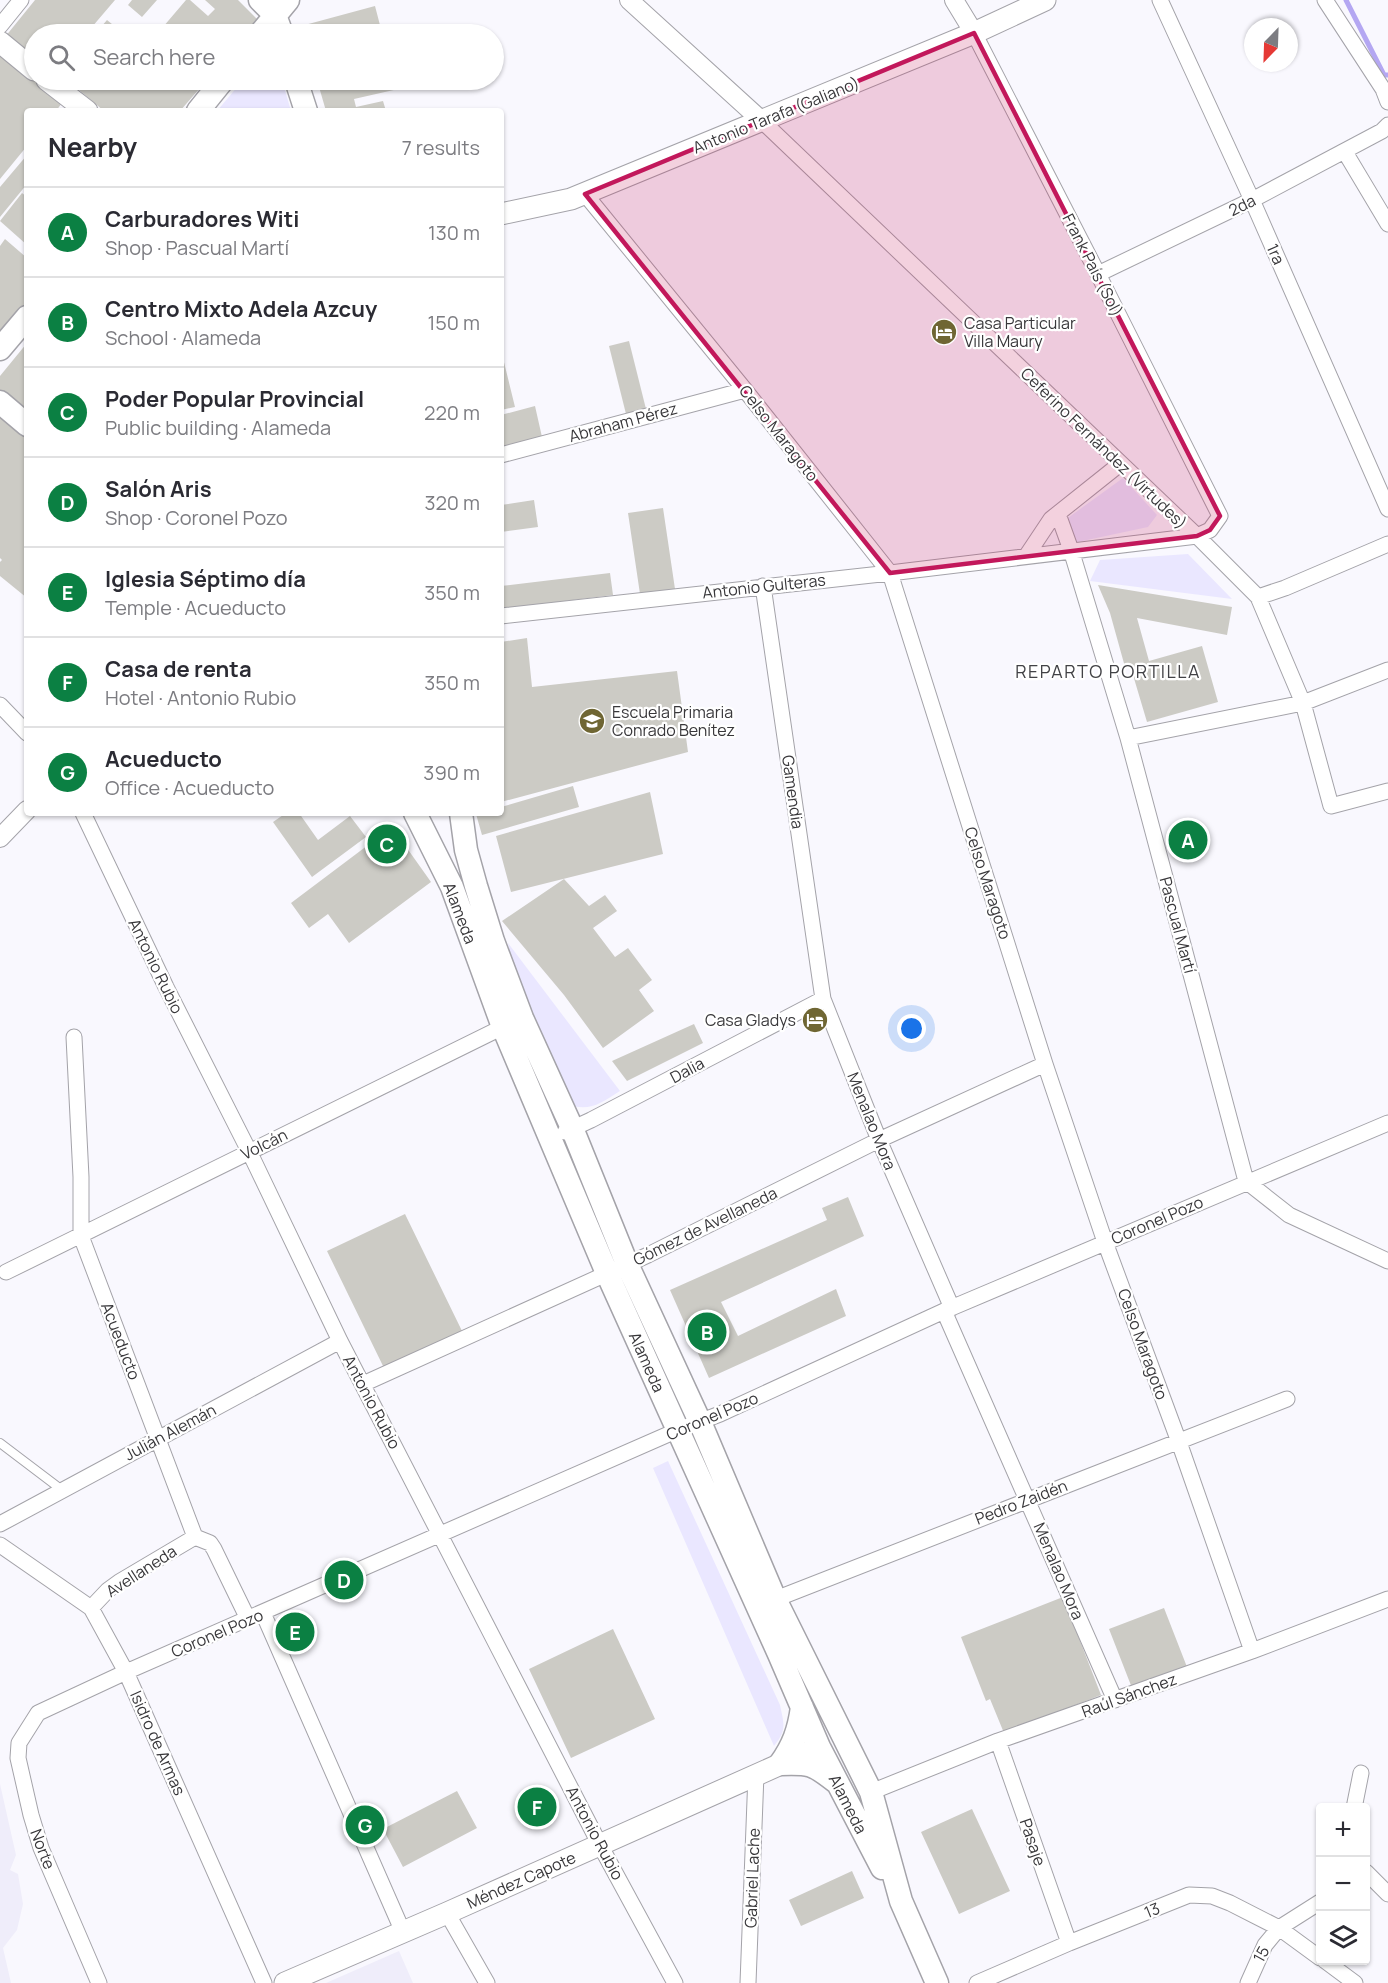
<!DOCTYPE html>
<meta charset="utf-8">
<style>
:root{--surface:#fff;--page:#f7f7f7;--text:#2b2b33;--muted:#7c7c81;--line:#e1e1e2;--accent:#0b8043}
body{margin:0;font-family:Manrope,sans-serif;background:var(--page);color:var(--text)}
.controls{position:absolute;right:18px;bottom:18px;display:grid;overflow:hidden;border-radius:6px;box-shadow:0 2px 4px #0004}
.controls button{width:54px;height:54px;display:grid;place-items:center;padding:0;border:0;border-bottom:2px solid var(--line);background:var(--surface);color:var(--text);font:30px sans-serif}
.compass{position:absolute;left:1244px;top:18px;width:54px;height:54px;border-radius:50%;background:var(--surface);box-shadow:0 2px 4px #0004;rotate:203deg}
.you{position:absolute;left:912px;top:1029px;width:21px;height:21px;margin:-15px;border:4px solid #fff;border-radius:50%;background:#1a73e8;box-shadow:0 0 0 9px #1a73e833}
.badge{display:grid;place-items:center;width:39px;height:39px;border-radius:50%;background:var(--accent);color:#fff;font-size:20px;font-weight:700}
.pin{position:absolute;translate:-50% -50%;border:3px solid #fff;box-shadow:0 2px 6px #0006}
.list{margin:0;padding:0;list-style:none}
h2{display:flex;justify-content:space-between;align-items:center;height:78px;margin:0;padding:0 24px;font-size:26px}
h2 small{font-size:20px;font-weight:400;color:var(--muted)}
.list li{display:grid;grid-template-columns:39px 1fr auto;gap:18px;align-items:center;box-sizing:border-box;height:90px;padding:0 24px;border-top:2px solid var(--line)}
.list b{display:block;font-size:22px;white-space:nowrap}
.list p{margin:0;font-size:20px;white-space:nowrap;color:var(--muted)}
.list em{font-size:20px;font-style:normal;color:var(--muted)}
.icon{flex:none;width:33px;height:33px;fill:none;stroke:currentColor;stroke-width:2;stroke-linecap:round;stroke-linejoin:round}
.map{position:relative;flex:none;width:1388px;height:1983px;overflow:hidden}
.search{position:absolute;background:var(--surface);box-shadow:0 2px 4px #0004;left:24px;top:24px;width:480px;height:66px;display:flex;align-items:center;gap:15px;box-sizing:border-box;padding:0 21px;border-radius:33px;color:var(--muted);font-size:22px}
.panel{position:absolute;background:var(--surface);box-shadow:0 2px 4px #0004;left:24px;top:108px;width:480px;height:708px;border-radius:6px}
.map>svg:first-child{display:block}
</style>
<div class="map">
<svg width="1388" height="1983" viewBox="0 0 1388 1983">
<rect width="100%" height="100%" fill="#f9f8fe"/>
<path fill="#efedfa" d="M0,1784l16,71 -6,15 8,4 5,30 -6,26 -14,18 8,35h-11z
M399,1951l14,32h-87z"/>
<path fill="#eae7ff" d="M243,80h39l9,31h-74z
M1123,478l34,37 -9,12 -75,16 -8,-23z
M1188,554l44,45 -142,-18 10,-21z
M508,943l112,148c-21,13 -28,20 -53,14l-56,-144z
M668,1461l112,244c4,19 7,25 -6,41l-121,-278z"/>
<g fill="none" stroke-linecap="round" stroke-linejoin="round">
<path stroke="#b4a7f2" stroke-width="5" d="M1346,0l38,75h4"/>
</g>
<path fill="#cccbc5" d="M35,0h80l-29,34h-52v26l-29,-23z
M132,0h25l-15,17 -14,-12z
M186,0h4l18,16 7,-7 -10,-9h33l21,21 -12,13h-90z
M375,6l6,23 -19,5h-58l-3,-8z
M107,20l11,9 -4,5h-19z
M145,24l12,10h-21z
M0,52l62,51 -6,8h-29v35l-27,33z
M67,80h140l-27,31h-76z
M317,80h88l2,7 -53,12 2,8 27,-6 3,10h-60z
M27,155v29l-27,33v-30z
M22,193l5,4v48l-27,-24z
M5,239l22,19v45l-27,33v-90z
M629,341l17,68 -20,5 -17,-68z
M27,343v72l-27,-22v-17z
M502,354l13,53 -14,3v-55z
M535,406l7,31 -41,10v-32z
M0,415l27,22v161l-27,-22v-14l2,-2 -2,-2z
M534,500l4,27 -37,5v-27z
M663,508l12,81 -35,5 -12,-81z
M610,573l3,22 -112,14v-23z
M1098,585l134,22 -5,28 -90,-17 12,43 53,-15 16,56 -71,20 -17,-57 -5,2 -15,-54z
M527,638l5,49 145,-16 11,81 -187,50v-160z
M573,786l6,21 -97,28 -6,-21 25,-1v-6z
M650,792l13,62 -152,38 -15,-56z
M286,813h13l19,27 32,-24 16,21 -54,40 -39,-55z
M392,827l39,55 -82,61 -21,-29 -19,14 -18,-25z
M564,879l25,27 16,-11 12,16 -24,17 22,29 13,-9 24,32 -13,10 15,21 -51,37 -39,-53 -62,-74z
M694,1024l9,19 -76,38 -15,-20z
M848,1197l16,39 -143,66 17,34 98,-47 10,27 -137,62 -39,-88 157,-70 -5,-12z
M405,1214l57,117 -78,37 -57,-117z
M1063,1597l38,98 -97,38 -14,-34 -4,2 -25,-64z
M1164,1608l23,59 -55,21 -23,-59z
M613,1629l42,90 -84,39 -42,-89z
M457,1791l20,37 -74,39 -20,-38z
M972,1809l38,82 -51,23 -38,-82z
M852,1871l12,27 -63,28 -12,-26z"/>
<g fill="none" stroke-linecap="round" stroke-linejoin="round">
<g stroke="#a4a3a9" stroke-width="10">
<path id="service" d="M0,1443l62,47"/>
</g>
<g stroke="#a4a3a9" stroke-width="17">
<path id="minor" d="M1160,0l92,200 136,309
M1325,0l58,89 5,13
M0,26l21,-26
M762,121l435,415 61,61 45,106 28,103 57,-15
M1345,152l43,72
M585,194l160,196 145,183 155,491 60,178 74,200 73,209
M1098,274l154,-74 130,-69 6,-6
M501,455l244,-65
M1058,514l13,36 57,188 118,443 43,34 99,46
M1027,555l24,-36 69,-55
M763,586l60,413 56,141 73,168
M1258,597l27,-9 103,-44
M501,616l389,-43 307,-37 13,-6 10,-14 -122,-242 -124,-241
M0,705l27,28
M1128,738l175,-35 85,-33
M83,813l83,174 83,164 91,190 260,504 75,138
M74,1037l7,140v59l114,301 15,6 4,6 34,70
M565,1132l26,-12 232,-121
M6,1272l505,-249
M944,1311l171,389
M363,1384l285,-129 231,-115 166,-76
M0,1524l340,-183
M0,1545l91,63 35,64 138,311
M768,1602l519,-203
M91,1608l17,-18 11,-8 76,-45
M263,1613l140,319
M998,1741l71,202
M871,1792l127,-51 254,-90 136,-52
M1354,1808l7,-35
M1366,1872l22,22
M447,1913l40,70
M1324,1960l31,23
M99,1983l-58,-135 -10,-33 -13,-57 1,-15 19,-30 88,-41 552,-242 42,-16 224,-103 444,-188
M748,1983l8,-209
M977,1983l92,-40 120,-48 23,1 18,7 49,25 41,30
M1248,1983l17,-38 14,-17 41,-26"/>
</g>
<g stroke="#a4a3a9" stroke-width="20">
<path id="tertiary" d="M629,0l133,121
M954,0l20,33
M0,838l27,-28"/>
</g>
<g stroke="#a4a3a9" stroke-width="23">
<path id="secondary" d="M0,42l34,28
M47,80l40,31
M501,214l70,-15 403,-166 71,-33
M285,1983l162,-70 372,-166"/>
</g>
<g stroke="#a4a3a9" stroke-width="25">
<path id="primary" d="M260,0l15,15 7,19
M260,34l28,-34
M296,80l10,31
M198,111l25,-31
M0,349l27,-32
M0,402l27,23
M415,813l37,74 51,140 104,246 172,381 40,93 63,121
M461,813l5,37 10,36 17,55 29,77 50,110 55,136 73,158 75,177 96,193 30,109 36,82
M780,1764c30,-1 32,-1 56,18
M780,1764c13,-18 19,-34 22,-57"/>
</g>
<use href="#service" stroke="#fff" stroke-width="8"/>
<use href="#minor" stroke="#fff" stroke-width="15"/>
<use href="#tertiary" stroke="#fff" stroke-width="18"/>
<use href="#secondary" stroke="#fff" stroke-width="21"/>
<use href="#primary" stroke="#fff" stroke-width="22"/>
</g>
<path fill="#c2185b" fill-opacity="0.2" stroke="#c2185b" stroke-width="4.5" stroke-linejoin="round" d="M974,33l246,483 -10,14 -13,6 -307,37 -305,-379z"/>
<defs>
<g id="hotel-disc" transform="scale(1.35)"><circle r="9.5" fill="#6f6633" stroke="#fff"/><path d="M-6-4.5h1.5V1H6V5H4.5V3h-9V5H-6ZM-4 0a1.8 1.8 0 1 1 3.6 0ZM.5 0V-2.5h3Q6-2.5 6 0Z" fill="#fff"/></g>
<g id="school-disc" transform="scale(1.35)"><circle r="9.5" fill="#6f6633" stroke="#fff"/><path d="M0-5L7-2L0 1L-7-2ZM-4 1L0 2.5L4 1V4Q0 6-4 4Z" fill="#fff"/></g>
</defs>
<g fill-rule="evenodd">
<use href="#hotel-disc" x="944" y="332"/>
<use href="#school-disc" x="592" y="721"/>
<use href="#hotel-disc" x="815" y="1020"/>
</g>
<g text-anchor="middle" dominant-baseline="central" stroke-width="4.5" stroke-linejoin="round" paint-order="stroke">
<g font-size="16" fill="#38373a" stroke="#fff">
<text transform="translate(776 115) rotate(-22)">Antonio Tarafa (Galiano)</text>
<text transform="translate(1242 205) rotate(-26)">2da</text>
<text transform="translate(1276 254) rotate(66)">1ra</text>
<text transform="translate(1093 265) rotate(63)">Frank País (Sol)</text>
<text transform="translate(623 422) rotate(-15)">Abraham Pérez</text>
<text transform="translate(779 433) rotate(52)">Celso Maragoto</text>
<text transform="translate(1104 448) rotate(44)">Ceferino Fernández (Virtudes)</text>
<text transform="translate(764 586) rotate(-6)">Antonio Gulteras</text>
<text transform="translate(793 792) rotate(82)">Gamendia</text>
<text transform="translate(988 883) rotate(72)">Celso Maragoto</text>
<text transform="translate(460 913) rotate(69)">Alameda</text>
<text transform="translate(1178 925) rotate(75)">Pascual Martí</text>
<text transform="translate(156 966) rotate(64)">Antonio Rubio</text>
<text transform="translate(687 1070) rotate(-28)">Dalia</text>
<text transform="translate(872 1121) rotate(68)">Menalao Mora</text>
<text transform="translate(264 1144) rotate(-26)">Volcán</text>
<text transform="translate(1157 1220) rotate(-23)">Coronel Pozo</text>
<text transform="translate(705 1226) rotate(-26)">Gómez de Avellaneda</text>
<text transform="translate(121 1341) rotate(69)">Acueducto</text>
<text transform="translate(1143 1344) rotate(70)">Celso Maragoto</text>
<text transform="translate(647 1362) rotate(66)">Alameda</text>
<text transform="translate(372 1402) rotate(62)">Antonio Rubio</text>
<text transform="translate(712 1416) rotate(-23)">Coronel Pozo</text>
<text transform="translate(170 1432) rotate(-28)">Julián Alemán</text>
<text transform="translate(1021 1502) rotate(-21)">Pedro Zaidén</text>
<text transform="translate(141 1571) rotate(-33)">Avellaneda</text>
<text transform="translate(1059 1571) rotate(67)">Menalao Mora</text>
<text transform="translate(217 1633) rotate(-23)">Coronel Pozo</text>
<text transform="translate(1129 1695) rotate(-20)">Raúl Sánchez</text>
<text transform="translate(158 1743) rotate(66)">Isidro de Armas</text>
<text transform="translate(848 1804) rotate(63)">Alameda</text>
<text transform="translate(595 1833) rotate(62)">Antonio Rubio</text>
<text transform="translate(1033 1842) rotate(71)">Pasaje</text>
<text transform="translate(43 1849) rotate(69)">Norte</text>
<text transform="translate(752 1878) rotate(-88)">Gabriel Lache</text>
<text transform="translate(521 1880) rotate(-24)">Méndez Capote</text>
<text transform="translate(1152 1910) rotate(-22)">13</text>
<text transform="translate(1261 1954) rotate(-61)">15</text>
</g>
<g font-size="16" fill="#38373a" stroke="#fff" text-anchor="start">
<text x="964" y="323">Casa Particular<tspan x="964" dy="18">Villa Maury</tspan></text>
<text x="612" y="712">Escuela Primaria<tspan x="612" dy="18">Conrado Benítez</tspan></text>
<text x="796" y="1020" text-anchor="end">Casa Gladys</text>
</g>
<g font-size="18" letter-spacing="1.5" fill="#424246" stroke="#fff">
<text x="1108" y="671">REPARTO PORTILLA</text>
</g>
</g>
</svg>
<div class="controls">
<button>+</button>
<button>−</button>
<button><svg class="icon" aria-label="layers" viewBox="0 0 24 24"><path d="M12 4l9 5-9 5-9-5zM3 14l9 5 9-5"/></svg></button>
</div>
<svg class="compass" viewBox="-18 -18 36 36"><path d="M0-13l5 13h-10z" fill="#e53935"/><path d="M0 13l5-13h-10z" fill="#7c7c81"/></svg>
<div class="you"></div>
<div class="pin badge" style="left:1188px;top:840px">A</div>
<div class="pin badge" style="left:707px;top:1332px">B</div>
<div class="pin badge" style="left:387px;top:844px">C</div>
<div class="pin badge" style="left:344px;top:1580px">D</div>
<div class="pin badge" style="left:295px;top:1632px">E</div>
<div class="pin badge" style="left:537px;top:1807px">F</div>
<div class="pin badge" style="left:365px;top:1825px">G</div>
<div class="search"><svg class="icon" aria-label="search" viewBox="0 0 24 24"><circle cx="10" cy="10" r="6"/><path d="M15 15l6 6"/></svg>Search here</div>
<section class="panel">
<h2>Nearby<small>7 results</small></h2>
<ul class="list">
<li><span class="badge">A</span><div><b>Carburadores Witi</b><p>Shop · Pascual Martí</p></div><em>130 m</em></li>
<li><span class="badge">B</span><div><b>Centro Mixto Adela Azcuy</b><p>School · Alameda</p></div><em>150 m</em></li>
<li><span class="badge">C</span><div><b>Poder Popular Provincial</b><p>Public building · Alameda</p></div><em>220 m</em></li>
<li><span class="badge">D</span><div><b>Salón Aris</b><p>Shop · Coronel Pozo</p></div><em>320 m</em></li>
<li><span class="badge">E</span><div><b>Iglesia Séptimo día</b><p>Temple · Acueducto</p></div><em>350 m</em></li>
<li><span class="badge">F</span><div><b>Casa de renta</b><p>Hotel · Antonio Rubio</p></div><em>350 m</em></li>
<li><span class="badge">G</span><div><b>Acueducto</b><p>Office · Acueducto</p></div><em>390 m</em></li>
</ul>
</section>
</div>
